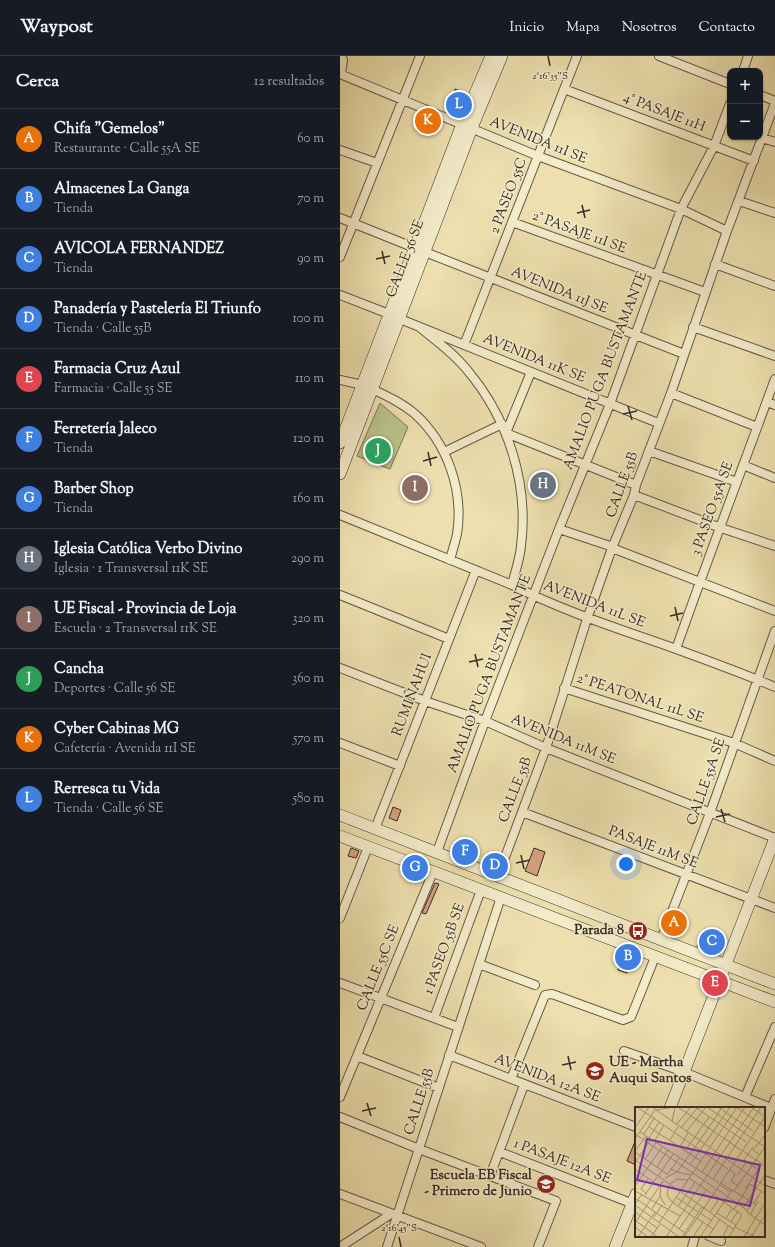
<!DOCTYPE html>
<html lang="es">
<meta charset="utf-8">
<style>
:root{--surface:#171b24;--page:#242831;--text:#f1f3f6;--muted:#9ea1a6;--line:#363941;--accent:#b45309}
body{margin:0;font-family:"Sorts Mill Goudy",serif;background:var(--page);color:var(--text)}
.controls{position:absolute;right:12px;top:12px;display:grid;overflow:hidden;border-radius:8px;box-shadow:0 1px 3px #0004}
.controls button{width:36px;height:36px;display:grid;place-items:center;padding:0;border:0;border-bottom:1px solid var(--line);background:var(--surface);color:var(--text);font:20px sans-serif}
.you{position:absolute;left:286px;top:808px;width:14px;height:14px;margin:-10px;border:3px solid #fff;border-radius:50%;background:#1a73e8;box-shadow:0 0 0 6px #1a73e833}
.badge{display:grid;place-items:center;width:26px;height:26px;border-radius:50%;background:var(--accent);color:#fff;font-size:13px;font-weight:700}
.pin{position:absolute;translate:-50% -50%;border:2px solid #fff;box-shadow:0 1px 4px #0006}
.list{margin:0;padding:0;list-style:none}
h2{display:flex;justify-content:space-between;align-items:center;height:52px;margin:0;padding:0 16px;font-size:17px}
h2 small{font-size:13px;font-weight:400;color:var(--muted)}
.list li{display:grid;grid-template-columns:26px 1fr auto;gap:12px;align-items:center;box-sizing:border-box;height:60px;padding:0 16px;border-top:1px solid var(--line)}
.list b{display:block;font-size:15px;white-space:nowrap}
.list p{margin:0;font-size:13px;white-space:nowrap;color:var(--muted)}
.list em{font-size:13px;font-style:normal;color:var(--muted)}
.map{position:relative;flex:none;width:435px;height:1191px;overflow:hidden}
header{display:flex;align-items:center;gap:24px;box-sizing:border-box;height:56px;padding:0 20px;background:var(--surface);border-bottom:1px solid var(--line)}
header strong{font-size:19px}
nav{display:flex;gap:22px;margin-inline-start:auto;font-size:14px}
main{display:flex}
aside{flex:1;background:var(--surface)}
.map>svg:first-child{display:block}
</style>
<header>
<strong>Waypost</strong>
<nav><a>Inicio</a><a>Mapa</a><a>Nosotros</a><a>Contacto</a></nav>
</header>
<main>
<aside>
<h2>Cerca<small>12 resultados</small></h2>
<ul class="list">
<li><span class="badge" style="background:#e8710a">A</span><div><b>Chifa &quot;Gemelos&quot;</b><p>Restaurante · Calle 55A SE</p></div><em>60 m</em></li>
<li><span class="badge" style="background:#3f7fe0">B</span><div><b>Almacenes La Ganga</b><p>Tienda</p></div><em>70 m</em></li>
<li><span class="badge" style="background:#3f7fe0">C</span><div><b>AVICOLA FERNANDEZ</b><p>Tienda</p></div><em>90 m</em></li>
<li><span class="badge" style="background:#3f7fe0">D</span><div><b>Panadería y Pastelería El Triunfo</b><p>Tienda · Calle 55B</p></div><em>100 m</em></li>
<li><span class="badge" style="background:#e0444e">E</span><div><b>Farmacia Cruz Azul</b><p>Farmacia · Calle 55 SE</p></div><em>110 m</em></li>
<li><span class="badge" style="background:#3f7fe0">F</span><div><b>Ferretería Jaleco</b><p>Tienda</p></div><em>120 m</em></li>
<li><span class="badge" style="background:#3f7fe0">G</span><div><b>Barber Shop</b><p>Tienda</p></div><em>160 m</em></li>
<li><span class="badge" style="background:#6b7280">H</span><div><b>Iglesia Católica Verbo Divino</b><p>Iglesia · 1 Transversal 11K SE</p></div><em>290 m</em></li>
<li><span class="badge" style="background:#8d6e63">I</span><div><b>UE Fiscal - Provincia de Loja</b><p>Escuela · 2 Transversal 11K SE</p></div><em>320 m</em></li>
<li><span class="badge" style="background:#2e9e5b">J</span><div><b>Cancha</b><p>Deportes · Calle 56 SE</p></div><em>360 m</em></li>
<li><span class="badge" style="background:#e8710a">K</span><div><b>Cyber Cabinas MG</b><p>Cafetería · Avenida 11I SE</p></div><em>570 m</em></li>
<li><span class="badge" style="background:#3f7fe0">L</span><div><b>Rerresca tu Vida</b><p>Tienda · Calle 56 SE</p></div><em>580 m</em></li>
</ul>
</aside>
<div class="map">
<svg width="435" height="1191" viewBox="0 0 435 1191">
<rect width="100%" height="100%" fill="#ede0ae"/>
<filter id="stains"><feTurbulence type="fractalNoise" baseFrequency=".005" numOctaves="4"/><feColorMatrix values="0 0 0 0 .2 0 0 0 0 .09 0 0 0 0 .02 0 0 0 .5 -.17"/></filter>
<radialGradient id="worn" r=".72"><stop offset=".6" stop-color="#630" stop-opacity="0"/><stop offset="1" stop-color="#630" stop-opacity=".3"/></radialGradient>
<path fill="#bac289" stroke="#797756" d="M40,347l28,24 -18,42 -33,-13z"/>
<path fill="#d7a082" stroke="#382c24" d="M115,33l12,5 -6,14 -12,-5z
M83,59l11,4 -6,16 -11,-4z
M53,751l8,3 -4,11 -8,-3z
M11,792l8,3 -3,7 -8,-2z
M194,792l11,4 -8,24 -12,-5z
M95,827l4,1 -13,30 -4,-1z
M337,857l9,3 -5,14 -9,-4z
M365,873l21,8 -6,18 -23,-9z
M284,897l9,4 -6,16 -9,-3z
M296,1083v26l-9,-4z"/>
<g fill="none" stroke-linecap="round" stroke-linejoin="round">
<g stroke="#655946" stroke-width="10">
<path id="street" d="M1,0l2,4 -2,14
M319,0l71,28
M403,15l5,-15
M0,18l198,82 143,53 46,22
M224,33l190,72
M420,39l15,6
M422,82l13,4
M0,94l37,13
M399,145l36,12
M0,162l75,30
M172,166l193,70
M85,196l259,102
M0,201l80,-201
M375,208l60,22
M0,239l49,19
M60,263l258,104
M78,270c17,14 36,27 50,45 40,48 61,112 53,175 -1,13 -6,26 -9,39
M353,271l82,29
M124,289l113,-289
M191,316l-25,61 130,52
M0,324l23,5
M32,333c15,7 30,14 43,25 32,29 49,76 42,120 -2,9 -5,18 -7,26
M331,337l86,34
M427,346l8,3
M309,395l88,31
M104,396l58,-28
M403,409l32,13
M294,439l87,33 54,18
M0,459l172,70c53,27 108,44 164,64 33,12 66,24 99,38
M219,473l54,18
M272,492l163,63
M0,539l109,44
M336,593c32,-91 66,-180 99,-270
M0,612l85,33 60,20 61,27 229,90
M224,632l170,55 41,18
M0,687l60,23
M182,756l253,96
M35,773l101,-259
M97,796l48,-131 74,-192 51,-125 71,-195 33,-63 16,-42
M158,820l48,-128 41,-129 25,-71 22,-53 2,-10 35,-92 56,-162 48,-128
M0,862l28,-71
M321,884l49,-127 65,-182
M139,908l56,21
M0,927l118,44
M94,962l47,-128
M284,995l60,21 87,36
M109,999l187,72
M17,1000l82,32
M171,1023l34,-84 7,-1 71,26 8,-3 24,-60
M0,1041l93,-225
M405,1041l30,-70
M0,1061l79,32 137,52 -18,46
M424,1072l11,-29
M160,1096l136,53
M150,1120l34,-91
M424,1124l11,4
M0,1138l141,53
M369,1180l12,5
M0,1191l51,-33
M47,1191l114,-350
M352,1191l3,-11"/>
</g>
<g stroke="#382c24" stroke-width="12">
<path id="secondary" d="M0,387l122,-319 29,-68
M0,418l132,-346 30,-72
M0,759l435,169
M0,780l435,166
M330,1052l105,-270
M275,1191l21,-53"/>
</g>
<use href="#street" stroke="#f3ebca" stroke-width="8"/>
<use href="#secondary" stroke="#f3ebca" stroke-width="11"/>
</g>
<path fill="none" stroke="#382c24" stroke-width="1.5" d="M208,0l2,10M242,149l3,13M237,157l13,-3M42,195l3,13M36,203l14,-3M288,350l4,14M283,358l14,-3M88,396l3,14M83,405l14,-4M335,551l3,14M330,560l13,-3M135,598l3,13M129,606l14,-3M381,753l4,13M376,761l14,-3M181,799l3,14M176,807l14,-3M228,1000l3,14M222,1009l14,-3M27,1047l4,13M22,1055l14,-3M59,1181l2,10"/>
<defs>
<g id="bus-disc" transform="scale(1)"><circle r="9.5" fill="#8f2418" stroke="#f3ebca"/><path d="M-5-6H5V4H4V6H2V4H-2V6H-4V4H-5ZM-3.5-4V0h7V-4ZM-3.5 1.2v1.5H-2V1.2ZM2 1.2v1.5H3.5V1.2Z" fill="#fff"/></g>
<g id="school-disc" transform="scale(1)"><circle r="9.5" fill="#8f2418" stroke="#f3ebca"/><path d="M0-5L7-2L0 1L-7-2ZM-4 1L0 2.5L4 1V4Q0 6-4 4Z" fill="#fff"/></g>
</defs>
<g fill-rule="evenodd">
<use href="#bus-disc" x="298" y="875"/>
<use href="#school-disc" x="255" y="1015"/>
<use href="#school-disc" x="206" y="1128"/>
</g>
<g text-anchor="middle" dominant-baseline="central" stroke-width="3" stroke-linejoin="round" paint-order="stroke">
<g font-size="14" fill="#382c24" stroke="#f3ebca">
<text transform="translate(324 57) rotate(21)">4° PASAJE 11H</text>
<text transform="translate(198 85) rotate(22)">AVENIDA 11I SE</text>
<text transform="translate(169 140) rotate(-69)">2 PASEO 55C</text>
<text transform="translate(239 177) rotate(20)">2° PASAJE 11I SE</text>
<text transform="translate(66 203) rotate(-69)">CALLE 56 SE</text>
<text transform="translate(219 235) rotate(22)">AVENIDA 11J SE</text>
<text transform="translate(194 303) rotate(22)">AVENIDA 11K SE</text>
<text transform="translate(266 315) rotate(-69)">AMALIO PUGA BUSTAMANTE</text>
<text transform="translate(283 429) rotate(-70)">CALLE 55B</text>
<text transform="translate(373 453) rotate(-70)">3 PASEO 55A SE</text>
<text transform="translate(254 549) rotate(21)">AVENIDA 11L SE</text>
<text transform="translate(150 618) rotate(-69)">AMALIO PUGA BUSTAMANTE</text>
<text transform="translate(73 639) rotate(-69)">RUMIÑAHUI</text>
<text transform="translate(300 643) rotate(18)">2° PEATONAL 11L SE</text>
<text transform="translate(223 684) rotate(22)">AVENIDA 11M SE</text>
<text transform="translate(367 726) rotate(-71)">CALLE 55A SE</text>
<text transform="translate(176 734) rotate(-69)">CALLE 55B</text>
<text transform="translate(313 792) rotate(21)">PASAJE 11M SE</text>
<text transform="translate(105 893) rotate(-70)">1 PASEO 55B SE</text>
<text transform="translate(39 912) rotate(-68)">CALLE 55C SE</text>
<text transform="translate(207 1023) rotate(21)">AVENIDA 12A SE</text>
<text transform="translate(80 1046) rotate(-72)">CALLE 55B</text>
<text transform="translate(222 1106) rotate(21)">1 PASAJE 12A SE</text>
</g>
<g font-size="14" font-weight="bold" fill="#382c24" stroke="#f3ebca" text-anchor="end">
<text x="284" y="875">Parada 8</text>
<text x="269" y="1007" text-anchor="start">UE - Martha<tspan x="269" dy="16">Auqui Santos</tspan></text>
<text x="192" y="1120">Escuela EB Fiscal<tspan x="192" dy="16">- Primero de Junio</tspan></text>
</g>
</g>
<g transform="translate(295 1051)">
<rect width="130" height="130" fill="#ede0ae"/>
<path fill="none" stroke="#a59877" stroke-width="1" d="M2,0l91,62M17,0l113,79M43,0l63,43M60,0l51,35M72,0l43,30M83,0l35,24M101,0l29,20M116,0l13,9M21,3l17,-3M79,13l8,-13M37,15l3,-15M41,18l15,-18M14,20l52,34M0,21l14,-21M46,21l17,-21M5,25l79,51M51,25l20,-25M0,27l80,54M9,27l11,-17M116,30l14,10M14,31l10,-16M0,32l20,-29M35,33l8,-13M19,35l10,-17M45,40l8,-14M118,40l-9,13 16,11M0,44l11,-15M50,44l24,-34M108,44l22,15M0,45l32,22M125,48l-7,-5 12,-15M10,52l11,-16M0,53l69,48 61,-91M1,54l15,-22M50,54l29,-41M55,58l40,-58M22,60l11,-17M0,62l24,17M36,62l6,3 8,-11M95,63l5,4 -4,7 7,5M67,65l43,-65M32,68l12,-17M103,68l8,-13M23,69l15,-22M30,71l12,-6 14,3M54,71l22,15M78,72l48,-72M86,76l35,22M35,77l7,-5 11,1M26,78l-1,11 5,9M34,78l-2,10 4,6 24,17M85,78l11,7M0,79l27,-39M82,82l31,22M110,82l13,-19M0,84l45,25M99,84l31,-44M11,86l-5,-4 7,-10M78,87l29,21 -13,22M10,88l12,-18M51,88l9,-13M41,90l22,15M0,91l50,35M56,92l63,-92M113,94l2,5 -3,6 18,13M63,95l8,-12M119,96l7,-11M0,97l7,-10M0,98l44,32M43,99l7,-10M108,101l22,-33M17,102l8,-13M99,102l16,-25 14,9M0,105l22,16M75,105l9,-13M65,106l12,8M82,106l19,12M115,108l8,-14M19,110l8,-12M62,111l16,11M91,111l7,-10M1,114l22,16M96,115l7,-11M0,116l28,-42M24,116l78,-116M0,120l13,10M100,120l20,10M44,122l18,-26M3,130l17,-25M16,130l9,-13M31,130l25,-37M47,130l20,-30M49,130l20,-29 29,21M58,130l10,-15M65,130l32,-47M73,130l12,-18M88,130l5,-11M109,130l21,-34M116,130l14,-22"/>
<path fill="#7b2cbf" fill-opacity="0.15" stroke="#7b2cbf" stroke-width="2" d="M12,32l113,26 -10,41 -113,-26z"/>
<rect width="130" height="130" fill="none" stroke="#382c24" stroke-width="2"/>
</g>
<g font-size="10" text-anchor="middle" fill="#382c24" stroke="#f3ebca" stroke-width="3" stroke-linejoin="round" paint-order="stroke">
<text x="210" y="23">2°16'35"S</text>
<text x="59" y="1175">2°16'45"S</text>
</g>
<rect width="100%" height="100%" filter="url(#stains)"/>
<rect width="100%" height="100%" fill="url(#worn)"/>
</svg>
<div class="controls">
<button>+</button>
<button>−</button>
</div>
<div class="you"></div>
<div class="pin badge" style="left:334px;top:867px;background:#e8710a">A</div>
<div class="pin badge" style="left:288px;top:901px;background:#3f7fe0">B</div>
<div class="pin badge" style="left:372px;top:886px;background:#3f7fe0">C</div>
<div class="pin badge" style="left:155px;top:810px;background:#3f7fe0">D</div>
<div class="pin badge" style="left:375px;top:927px;background:#e0444e">E</div>
<div class="pin badge" style="left:125px;top:796px;background:#3f7fe0">F</div>
<div class="pin badge" style="left:75px;top:812px;background:#3f7fe0">G</div>
<div class="pin badge" style="left:203px;top:429px;background:#6b7280">H</div>
<div class="pin badge" style="left:75px;top:432px;background:#8d6e63">I</div>
<div class="pin badge" style="left:38px;top:395px;background:#2e9e5b">J</div>
<div class="pin badge" style="left:88px;top:65px;background:#e8710a">K</div>
<div class="pin badge" style="left:119px;top:49px;background:#3f7fe0">L</div>
</div>
</main>
